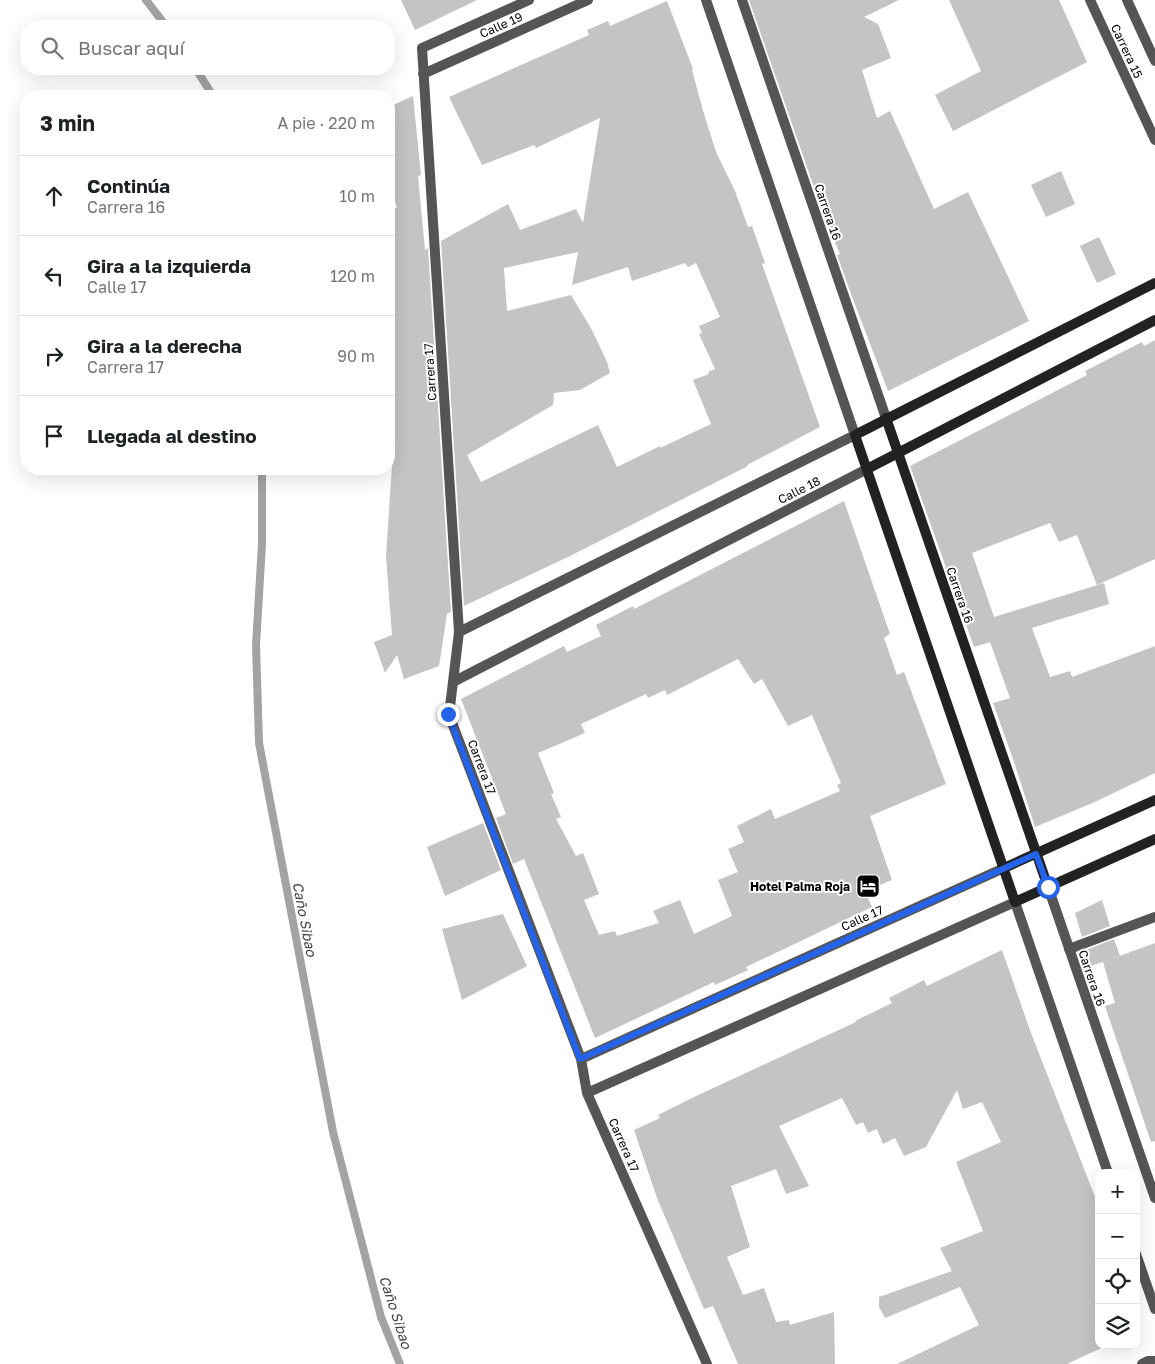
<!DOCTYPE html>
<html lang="es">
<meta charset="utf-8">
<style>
:root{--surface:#fff;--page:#f6f6f6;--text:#202124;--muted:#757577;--line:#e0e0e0}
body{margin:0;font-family:"Golos Text",sans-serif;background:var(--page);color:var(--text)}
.controls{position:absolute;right:15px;bottom:15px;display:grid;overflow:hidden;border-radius:10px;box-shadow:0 5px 20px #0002}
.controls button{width:45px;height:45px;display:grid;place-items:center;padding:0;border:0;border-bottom:1px solid var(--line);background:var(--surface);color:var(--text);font:25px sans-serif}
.stop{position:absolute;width:15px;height:15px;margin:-11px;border:4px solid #2563eb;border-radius:50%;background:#fff}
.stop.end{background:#2563eb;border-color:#fff;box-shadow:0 1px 5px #0008}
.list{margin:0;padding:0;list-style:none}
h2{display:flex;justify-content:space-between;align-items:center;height:65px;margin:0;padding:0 20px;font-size:21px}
h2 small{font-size:16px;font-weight:400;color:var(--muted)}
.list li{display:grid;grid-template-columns:32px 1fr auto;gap:15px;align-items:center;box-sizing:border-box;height:80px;padding:0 20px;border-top:1px solid var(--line)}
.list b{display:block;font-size:19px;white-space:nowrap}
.list p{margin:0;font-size:16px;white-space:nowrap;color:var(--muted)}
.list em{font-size:16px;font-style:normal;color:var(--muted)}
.icon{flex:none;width:28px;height:28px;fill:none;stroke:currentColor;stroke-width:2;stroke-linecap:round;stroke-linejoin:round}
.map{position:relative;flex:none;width:1155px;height:1364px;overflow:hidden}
.search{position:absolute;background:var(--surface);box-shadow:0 5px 20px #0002;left:20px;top:20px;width:375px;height:55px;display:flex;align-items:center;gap:12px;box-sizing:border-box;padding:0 18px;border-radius:20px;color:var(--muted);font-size:19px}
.panel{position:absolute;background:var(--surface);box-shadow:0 5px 20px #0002;left:20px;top:90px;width:375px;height:385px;border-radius:20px}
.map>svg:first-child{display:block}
</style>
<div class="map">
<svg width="1155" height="1364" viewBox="0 0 1155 1364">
<rect width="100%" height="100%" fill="#fff"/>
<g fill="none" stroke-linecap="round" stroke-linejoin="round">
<path stroke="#a3a3a3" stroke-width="8" d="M146,0l20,26
M196,69l17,27
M262,469v75l-6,101 3,98 74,389 48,185 19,47"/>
</g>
<path fill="#c4c4c4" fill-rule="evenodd" d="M401,0h76l-62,30z
M749,0h150l-35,17 14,7 13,34 -29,12 15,48 13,-7 44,98 34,-17 61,129 -141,70 -37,-97 -14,-39 3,-1 -15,-35z
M949,0h110l28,62 -134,69 -18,-36 46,-24z
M667,1l26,68 -1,1 12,44 12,38 19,39 13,36 4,-1 13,37 -3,1 58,163 -73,38 1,1 -178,90 -106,50 -23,-365 67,-37 12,26 56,-21 7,14 17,-105 -64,30 -2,-3 -52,20 -33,-68 140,-62 -2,-5 21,-9 2,5zM578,252l-6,33 56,-18 4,14 53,-18 3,4 8,-4 24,54 -21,9 3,7 -3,1 16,35 -7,3 1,2 -16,6 18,44 -51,24v-2l-43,21 -19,-42 -117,57 -14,-27 86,-50 1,-12 26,-3 30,-17 -3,-11 -15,-32 -21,-35 -64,16 -3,-43z
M413,96l8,79 -3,1 7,74 3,-2 23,364 -4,2 -8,52 -35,13 -7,-24 -12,18 -11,-31 18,-7 -6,-78 9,-138 -6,1v-72h2l-2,-54v-86h8l-8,-28v-73z
M1061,171l14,33 -29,13 -15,-32z
M1099,237l17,37 -19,9 -17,-37z
M1155,340v219l-58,26 -20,-50 -18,7 -9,-19 -78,30 22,64 110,-34 5,21 -77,24 18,49 20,-6 2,6 83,-31v127l-58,28 -62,26 -21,-65 -21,-59 17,-5 -20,-56 -16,5 -64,-181 177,-91 -2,-4 57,-29 2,4z
M844,501l46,133 -6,4 13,37 7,-3 42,112 -76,32 22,64 -27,11 7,16 -126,60 2,3 -33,15 -1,-3 -119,56 -71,-179 -11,5 -17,-46 10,-4 -45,-115 103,-53 3,6 34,-16 -5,-11 37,-19 1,3zM738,659l16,25 8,-5 26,47 24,-11 29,68 -4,2 3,6 -65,28 -4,-10 -34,17 7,16 -16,7 10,23 -20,8 14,36 -38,18 -14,-34 -27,11 6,12 -42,13 -2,-5 -16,4 -15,-35 15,-6 -16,-41 -7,3 -20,-37 5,-2 -10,-23 3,-1 -16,-40 47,-20 -4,-9 65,-30 2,4 17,-8 2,5z
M483,823l18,47 -56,26 -18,-49z
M1102,900l8,26 -28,11 -7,-24z
M503,914l24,52 -65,34 -20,-71z
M1114,939l6,17 -29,10 -5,-16z
M1155,943v198l-4,1 -46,-136 10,-3 -12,-41z
M1002,950l29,83 68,174v138h9l-41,19h-170l82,-39 -19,-38 -75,31 -6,-11v-10l73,-26 -12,-23 43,-17 -27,-69 45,-20 -19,-40 -19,7 -6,-19 -31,57 -22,9 -9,-18 -12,6 -6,-15 -9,4 -5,-11 -7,3 -14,-27 -63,28 30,60 -23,8 -10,-25 -45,17 19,61 -23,10 16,38 21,-7 12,34 13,-2 1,5 44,-13 1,52h-97l-25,-58 -9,3 -47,-111 -23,-68 26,-12 -2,-3 36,-18 162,-75 -1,-1 37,-18 -3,-5 35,-18 3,6z"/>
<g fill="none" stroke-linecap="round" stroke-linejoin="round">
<path stroke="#555" stroke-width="10" d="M1069,949l86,-32"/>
<path stroke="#555" stroke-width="10" d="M529,0l-107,48 37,584 -10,83 132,344 6,34 120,271
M742,0l144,418
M1090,0l65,140
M1127,0l28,61
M423,74l165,-74
M459,632l396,-197 -149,-435
M453,682l414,-213
M1048,887l107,311
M581,1059l423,-191
M587,1093l428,-191 93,271
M1136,1254l19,55
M1142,1364l6,-3h7"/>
<path stroke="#222" stroke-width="10" d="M1155,283l-300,152 160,467 140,-63
M886,418l162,469
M867,469l288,-149
M1004,868l151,-68"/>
</g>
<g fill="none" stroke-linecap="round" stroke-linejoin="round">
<path stroke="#2563eb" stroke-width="6" d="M448,714l132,345 456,-205 12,33"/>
</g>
<defs>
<g id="hotel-square" transform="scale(1.25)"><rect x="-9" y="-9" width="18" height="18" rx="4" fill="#000" stroke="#fff"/><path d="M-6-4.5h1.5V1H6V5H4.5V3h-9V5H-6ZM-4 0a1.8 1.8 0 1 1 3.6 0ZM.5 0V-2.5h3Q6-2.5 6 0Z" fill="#fff"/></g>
</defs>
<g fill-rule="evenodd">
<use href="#hotel-square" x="868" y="886"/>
</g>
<g text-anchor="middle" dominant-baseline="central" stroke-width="4" stroke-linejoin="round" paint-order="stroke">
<g font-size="12" fill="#000" stroke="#fff">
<text transform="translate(501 25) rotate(-24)">Calle 19</text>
<text transform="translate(1127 51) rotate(65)">Carrera 15</text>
<text transform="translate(828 212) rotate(71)">Carrera 16</text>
<text transform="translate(430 372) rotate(-94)">Carrera 17</text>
<text transform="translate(799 490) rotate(-27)">Calle 18</text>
<text transform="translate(960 595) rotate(71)">Carrera 16</text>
<text transform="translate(482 767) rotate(69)">Carrera 17</text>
<text transform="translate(862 918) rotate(-24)">Calle 17</text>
<text transform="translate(1092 978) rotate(71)">Carrera 16</text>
<text transform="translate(624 1145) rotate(66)">Carrera 17</text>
</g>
<g font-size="12" font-weight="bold" fill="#000" stroke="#fff" text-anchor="end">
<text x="850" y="886">Hotel Palma Roja</text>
</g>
<g font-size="14" font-style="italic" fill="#444" stroke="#fff">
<text transform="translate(305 919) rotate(79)">Caño Sibao</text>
<text transform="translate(396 1312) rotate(72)">Caño Sibao</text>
</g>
</g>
</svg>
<div class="controls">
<button>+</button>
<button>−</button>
<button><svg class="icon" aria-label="locate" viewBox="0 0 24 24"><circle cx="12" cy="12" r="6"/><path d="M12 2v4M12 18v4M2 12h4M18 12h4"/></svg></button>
<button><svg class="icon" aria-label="layers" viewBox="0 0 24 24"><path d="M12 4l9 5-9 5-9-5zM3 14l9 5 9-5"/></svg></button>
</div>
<div class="stop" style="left:1048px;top:887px"></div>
<div class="stop end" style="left:448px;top:714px"></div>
<div class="search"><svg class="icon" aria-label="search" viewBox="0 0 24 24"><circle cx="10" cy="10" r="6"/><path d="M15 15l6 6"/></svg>Buscar aquí</div>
<section class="panel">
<h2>3 min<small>A pie · 220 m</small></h2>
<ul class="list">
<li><svg class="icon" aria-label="ahead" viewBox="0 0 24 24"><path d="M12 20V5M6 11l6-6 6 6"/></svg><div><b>Continúa</b><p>Carrera 16</p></div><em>10 m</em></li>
<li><svg class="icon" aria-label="left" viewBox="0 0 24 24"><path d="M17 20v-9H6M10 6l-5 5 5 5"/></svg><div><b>Gira a la izquierda</b><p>Calle 17</p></div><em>120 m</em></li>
<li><svg class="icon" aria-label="right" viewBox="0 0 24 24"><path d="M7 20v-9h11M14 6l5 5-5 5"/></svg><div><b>Gira a la derecha</b><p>Carrera 17</p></div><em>90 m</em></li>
<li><svg class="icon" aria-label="arrive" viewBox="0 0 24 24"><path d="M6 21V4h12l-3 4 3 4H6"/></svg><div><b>Llegada al destino</b></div></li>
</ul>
</section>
</div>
